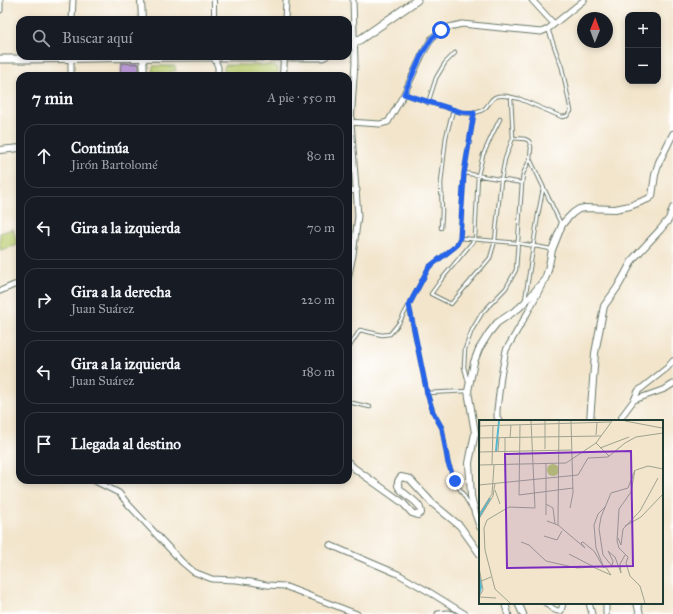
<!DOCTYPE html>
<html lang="es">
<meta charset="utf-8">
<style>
:root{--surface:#171b24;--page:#242831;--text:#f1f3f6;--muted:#9ea1a6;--line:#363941}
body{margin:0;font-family:"IM FELL Great Primer",serif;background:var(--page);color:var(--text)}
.controls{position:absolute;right:12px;top:12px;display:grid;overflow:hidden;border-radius:8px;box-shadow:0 2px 6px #0003}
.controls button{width:36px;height:36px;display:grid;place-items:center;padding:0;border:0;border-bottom:1px solid var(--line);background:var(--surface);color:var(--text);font:20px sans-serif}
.compass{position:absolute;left:577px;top:12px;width:36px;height:36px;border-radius:50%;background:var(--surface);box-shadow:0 2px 6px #0003;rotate:1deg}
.stop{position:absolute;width:12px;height:12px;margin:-9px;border:3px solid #2563eb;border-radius:50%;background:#fff}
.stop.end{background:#2563eb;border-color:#fff;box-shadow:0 1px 4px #0008}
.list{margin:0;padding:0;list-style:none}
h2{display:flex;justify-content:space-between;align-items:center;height:52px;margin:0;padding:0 16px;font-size:17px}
h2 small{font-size:13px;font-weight:400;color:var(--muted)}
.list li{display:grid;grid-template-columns:26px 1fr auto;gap:12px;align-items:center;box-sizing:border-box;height:64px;margin:0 8px 8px;padding:0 8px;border:1px solid var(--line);border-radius:12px}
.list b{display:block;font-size:15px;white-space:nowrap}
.list p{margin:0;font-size:13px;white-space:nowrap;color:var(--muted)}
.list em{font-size:13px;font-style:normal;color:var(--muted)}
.icon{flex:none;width:22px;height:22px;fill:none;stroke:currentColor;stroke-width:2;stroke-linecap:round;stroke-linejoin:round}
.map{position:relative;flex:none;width:673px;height:614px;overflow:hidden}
.search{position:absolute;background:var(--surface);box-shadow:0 2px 6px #0003;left:16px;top:16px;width:336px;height:44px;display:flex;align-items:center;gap:10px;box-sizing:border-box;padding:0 14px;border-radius:12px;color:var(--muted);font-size:15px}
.panel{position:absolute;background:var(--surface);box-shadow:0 2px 6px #0003;left:16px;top:72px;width:336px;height:412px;border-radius:12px}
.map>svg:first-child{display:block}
</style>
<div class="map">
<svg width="673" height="614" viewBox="0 0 673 614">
<rect width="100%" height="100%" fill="#fff"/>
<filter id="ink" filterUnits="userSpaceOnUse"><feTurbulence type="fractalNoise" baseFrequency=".025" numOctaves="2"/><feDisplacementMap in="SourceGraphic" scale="8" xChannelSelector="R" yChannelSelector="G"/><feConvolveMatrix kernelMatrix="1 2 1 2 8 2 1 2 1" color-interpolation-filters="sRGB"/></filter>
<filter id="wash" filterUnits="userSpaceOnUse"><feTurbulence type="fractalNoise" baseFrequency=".012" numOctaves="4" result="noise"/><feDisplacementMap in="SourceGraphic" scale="16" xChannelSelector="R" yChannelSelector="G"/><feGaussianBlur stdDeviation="0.9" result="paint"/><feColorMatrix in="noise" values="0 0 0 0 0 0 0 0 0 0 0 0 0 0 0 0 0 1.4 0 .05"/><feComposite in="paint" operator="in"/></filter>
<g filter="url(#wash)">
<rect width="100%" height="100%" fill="#f2e5cc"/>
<path fill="#bbcd6f" stroke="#6d8552" d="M225,65h47l6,3v8h-53l-1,-8z
M153,66h22l1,5h-5l-2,5h-7v-3l-10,-1z
M13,229l5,16 -18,5v-17z"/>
<g id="blocks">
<path fill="#bb99d5" d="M121,63l18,1v12h-19z"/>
</g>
</g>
<g filter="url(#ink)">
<use href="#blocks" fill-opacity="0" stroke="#697869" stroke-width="1"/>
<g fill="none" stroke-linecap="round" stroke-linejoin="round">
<g stroke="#697869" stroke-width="4.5">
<path id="service" d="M404,94c14,5 29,10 44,14 8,3 18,7 27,5 20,-4 9,-22 36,-16l2,41 -8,21 -4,21 -6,61 -5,17 -39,46 -20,-10 10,-14 34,-41 3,-64 5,-20 10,-22 7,-14
M511,97l9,2 42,18 5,-1 4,-5 -9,-43 -14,-39
M428,103l8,-25 9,-15 10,-10
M513,138l12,1 4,2 2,6 -1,12 31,65
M464,173l58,10
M441,228l1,-16 -1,-29 5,-46 7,-27
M460,238l58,5 33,6
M525,300l13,-85 5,-26
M409,306l18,87 6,19 9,16 6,35 7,18 17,28
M348,349l12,-19 22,5 8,-1 9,-11 10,-18 20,-38 27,-21 4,-8 4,-65 10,-60
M468,382l-4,-15 1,-18 7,-19 10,-17 24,-25 10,-18 6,-87 1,-9 7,-15
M427,393l41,-2
M348,402l22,5"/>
</g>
<g stroke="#697869" stroke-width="6">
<path id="pedestrian" d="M214,0v20"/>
</g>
<g stroke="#697869" stroke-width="7">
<path id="minor" d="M532,0l22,24
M0,10v-10
M72,20l1,-20
M285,20l1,-20
M214,57l4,10v9
M71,76v-20
M348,122l32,2 8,-2 16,-28 18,-39 10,-17 9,-8 8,-3 13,-3 79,8 7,-3 36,-29
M348,191l9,-1
M348,279l5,-24 5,-39 -7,-94 4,-59 -2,-63
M0,291l14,-6 6,-1
M634,400l31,-11 8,-5
M499,421l-2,-4v-7l4,-34 5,-26 22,-38 14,-27
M621,421l1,-5 12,-16 4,-9 29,-23 6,-7
M93,480l26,13 9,11 54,58 12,10 18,7 24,1 15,2 16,3 17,1 73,28
M330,545l68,29 33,19 34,21
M546,603c4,4 9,9 15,8l2,-8
M589,603l3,11
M606,603v11
M438,614l10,-1 4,1"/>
</g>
<g stroke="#697869" stroke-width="8">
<path id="tertiary" d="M141,0l1,20
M143,56l1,20
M283,76l1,-19
M0,150l20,-2
M590,421l5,-68 9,-47 13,-18 8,-14 8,-15 27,-29 9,-11 4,-11
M348,462l6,6 49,35 9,10 6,2 3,-2c0,-1 -1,-6 -2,-7 -5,-9 -30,-17 -18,-29l9,2 22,24 28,23 20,28
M480,527l-5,-14 -4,-17 -2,-33 6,-30 -7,-42 6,-29 5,-13 10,-16 8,-10 22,-15 12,-12 14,-17 3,-9 4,-20 10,-25 3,-4 8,-8 6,-4 6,-1 30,1 15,-3 18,-7 4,-3 3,-21 4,-13 14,-28
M505,603l3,11
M518,603l5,11
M637,603l3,11"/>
</g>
<g stroke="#697869" stroke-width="9">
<path id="secondary" d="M348,47l7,-4 62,-43
M0,59c107,-1 215,-3 322,-2l3,-1"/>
</g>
<use href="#service" stroke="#fff" stroke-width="2.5"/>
<use href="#pedestrian" stroke="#fff" stroke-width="4"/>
<use href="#minor" stroke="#fff" stroke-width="5"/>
<use href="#tertiary" stroke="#fff" stroke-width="6"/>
<use href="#secondary" stroke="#fff" stroke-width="7"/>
</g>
</g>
<g fill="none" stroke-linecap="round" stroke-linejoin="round" filter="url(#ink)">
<path stroke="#2563eb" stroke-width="5" d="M441,30l-9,8 -10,16 -18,40 57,18 13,1 -10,60 -4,65 -4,8 -27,21 -20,38 18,88 6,19 9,16 6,35 7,18"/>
</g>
<g transform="translate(479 420)">
<rect width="184" height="184" fill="#f2e5cc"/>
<path d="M68 50a6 6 0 1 1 12 0a6 6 0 1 1-12 0Z" fill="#bbcd6f"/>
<path fill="none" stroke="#51b6cf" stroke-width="2" d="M17,31l3,-30M0,97l11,-19M0,154l2,13 -2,8"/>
<path fill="none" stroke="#9ea28f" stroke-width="1" d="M66,1v28M146,1l37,7M41,5l-1,70 54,-7M0,6l132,-4M117,15l1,-13M0,18l122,-2M31,18l1,-13M117,23l13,13M121,28l29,-11M19,31l1,-13M0,32l92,-2M67,43v52M0,45l87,-2 30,-20 16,-22M13,45l1,-40M26,45v-27M157,50l12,-4 15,3M0,65l99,-10 10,-17 20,-1 17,-14 11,-6 27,-4M16,70l5,14M67,84l7,4 2,16M0,88l1,-87M91,88l3,-15 -2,-72M0,94l13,-20 2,-29M0,99l14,-23 2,-13M68,101l11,4 27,23 -4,-5 2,-1 11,9 10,17 -8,-20 -2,-23 4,-11 8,-8M79,105l1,-104M146,106l16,-9 22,-23M65,116l13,4 5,-9M139,118l3,7 2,-16 17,-18 18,-33M42,122l8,3 17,16 31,7 16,-1 18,8 -6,-9M90,134l25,13M146,135l-5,9 1,9 -6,-16 -7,-6 5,10 -1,5 -9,-11 -4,-26 2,-12 10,-24 17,-5 7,-18 -4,22 -12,17 -2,32 2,7 9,9 -2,6 4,13 10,10 5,17M0,147l4,23 -4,7M0,162l12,-5M1,177l16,1M31,183l-15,-14 -10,-39 -1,-22 3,-8 22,-13 26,1 -4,-87"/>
<path fill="#7b2cbf" fill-opacity="0.15" stroke="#7b2cbf" stroke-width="2" d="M152,31l2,115 -126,2 -2,-114z"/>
<rect width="184" height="184" fill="none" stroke="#1f3d34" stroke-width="2"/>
</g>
</svg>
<div class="controls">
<button>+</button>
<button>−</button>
</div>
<svg class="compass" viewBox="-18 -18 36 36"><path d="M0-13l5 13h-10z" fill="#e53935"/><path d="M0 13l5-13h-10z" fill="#9ea1a6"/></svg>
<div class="stop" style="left:441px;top:30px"></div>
<div class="stop end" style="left:455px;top:481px"></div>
<div class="search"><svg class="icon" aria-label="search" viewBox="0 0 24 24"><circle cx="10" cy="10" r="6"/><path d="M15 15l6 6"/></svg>Buscar aquí</div>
<section class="panel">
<h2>7 min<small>A pie · 550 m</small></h2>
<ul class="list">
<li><svg class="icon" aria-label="ahead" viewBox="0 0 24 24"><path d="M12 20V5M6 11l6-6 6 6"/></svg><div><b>Continúa</b><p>Jirón Bartolomé</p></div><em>80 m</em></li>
<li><svg class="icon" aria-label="left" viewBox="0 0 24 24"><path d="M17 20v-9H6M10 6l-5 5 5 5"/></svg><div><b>Gira a la izquierda</b></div><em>70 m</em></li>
<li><svg class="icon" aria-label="right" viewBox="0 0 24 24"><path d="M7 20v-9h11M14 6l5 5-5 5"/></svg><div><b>Gira a la derecha</b><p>Juan Suárez</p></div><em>220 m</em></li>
<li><svg class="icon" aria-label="left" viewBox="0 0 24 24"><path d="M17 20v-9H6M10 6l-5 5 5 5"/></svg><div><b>Gira a la izquierda</b><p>Juan Suárez</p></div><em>180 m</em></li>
<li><svg class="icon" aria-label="arrive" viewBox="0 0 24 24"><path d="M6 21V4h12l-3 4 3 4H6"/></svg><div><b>Llegada al destino</b></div></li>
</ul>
</section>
</div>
